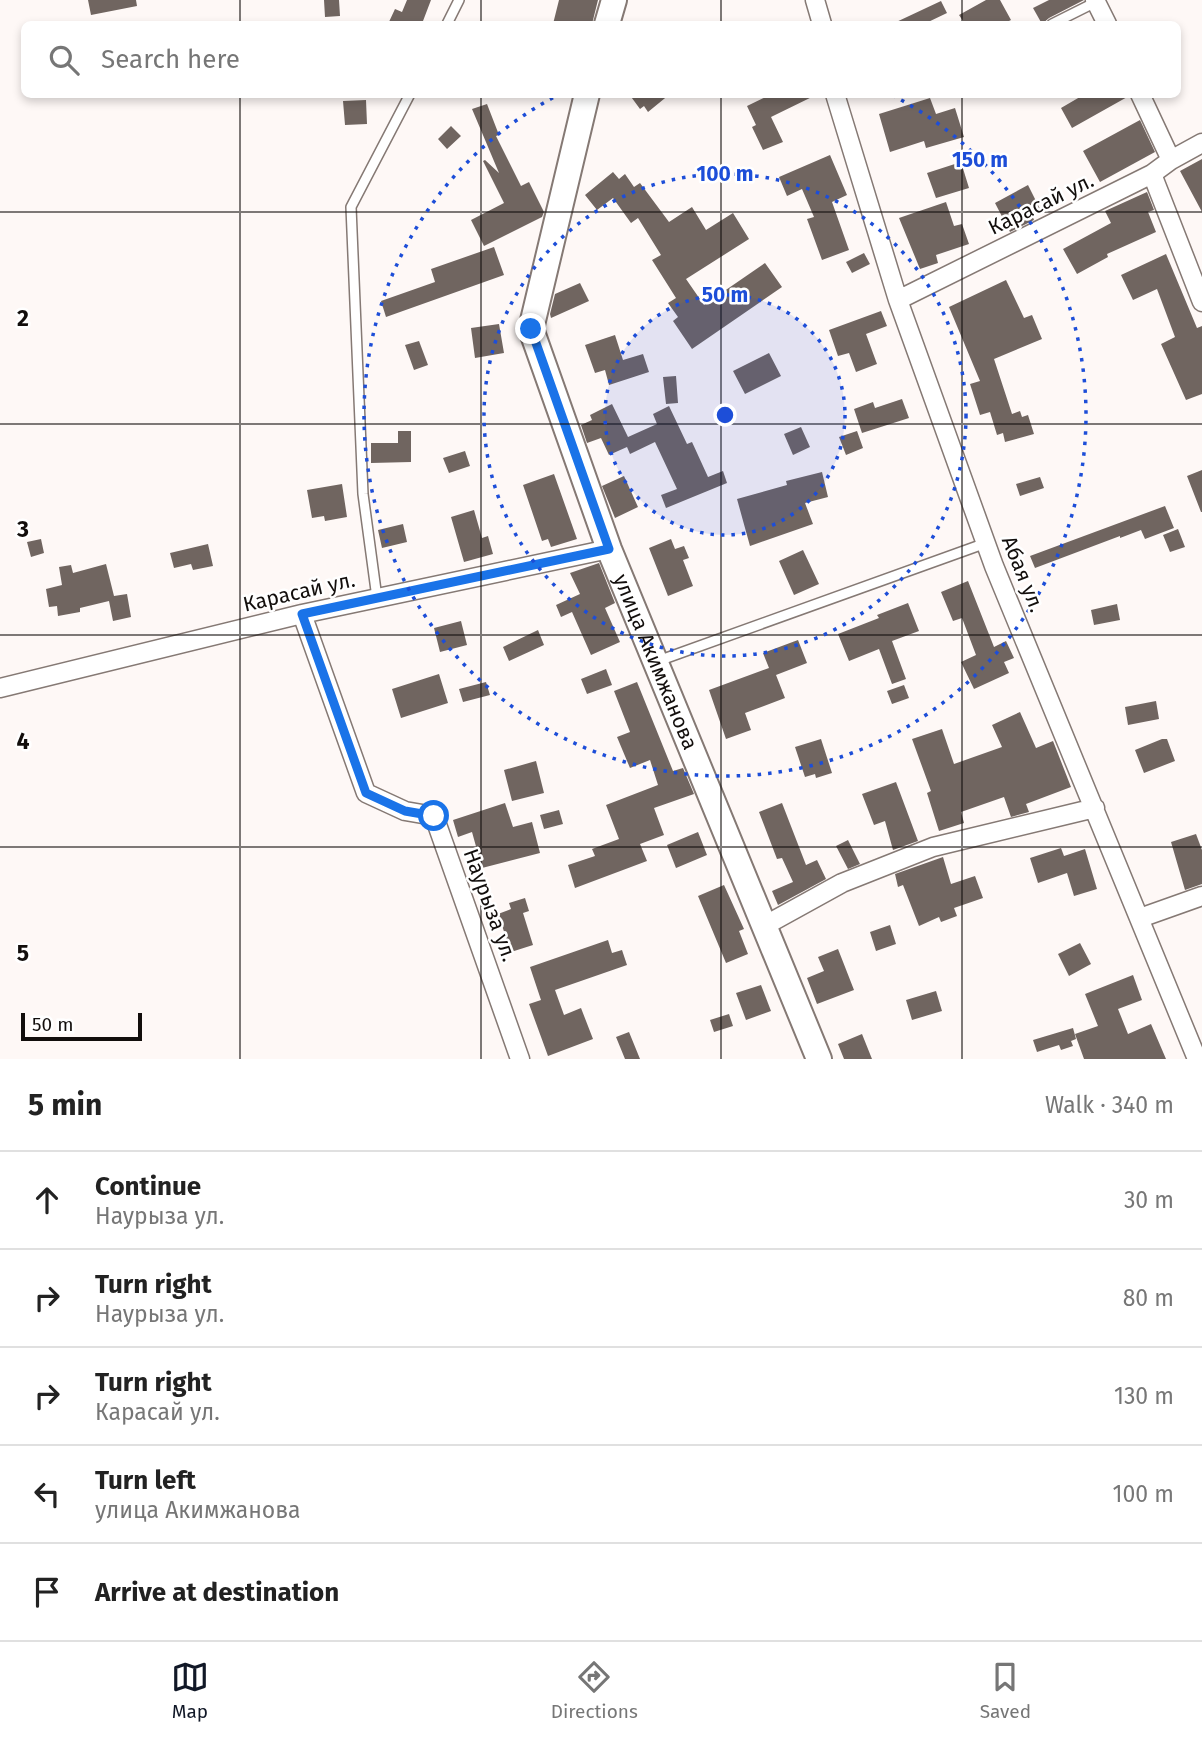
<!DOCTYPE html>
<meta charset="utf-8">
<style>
:root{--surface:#fff;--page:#f6f6f6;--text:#222;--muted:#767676;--line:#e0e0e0;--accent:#111827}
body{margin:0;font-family:"Fira Sans",sans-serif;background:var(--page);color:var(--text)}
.scale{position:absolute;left:21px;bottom:18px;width:121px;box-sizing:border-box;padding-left:7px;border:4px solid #120e0c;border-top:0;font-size:19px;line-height:24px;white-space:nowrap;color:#120e0c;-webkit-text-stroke:5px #fff;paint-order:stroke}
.stop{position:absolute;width:21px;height:21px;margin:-16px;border:5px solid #1a73e8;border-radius:50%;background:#fff}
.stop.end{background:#1a73e8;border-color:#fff;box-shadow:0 2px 7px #0008}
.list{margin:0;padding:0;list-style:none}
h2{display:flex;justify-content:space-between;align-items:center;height:91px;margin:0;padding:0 28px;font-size:30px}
h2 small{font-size:23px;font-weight:400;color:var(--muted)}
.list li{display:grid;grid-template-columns:46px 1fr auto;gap:21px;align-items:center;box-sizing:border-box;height:98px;padding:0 28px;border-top:2px solid var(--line)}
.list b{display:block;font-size:26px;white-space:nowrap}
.list p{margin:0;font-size:23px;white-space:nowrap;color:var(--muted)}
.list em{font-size:23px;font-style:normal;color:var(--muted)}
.icon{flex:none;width:38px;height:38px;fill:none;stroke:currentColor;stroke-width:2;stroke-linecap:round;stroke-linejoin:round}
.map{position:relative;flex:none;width:1202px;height:1059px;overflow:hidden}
.search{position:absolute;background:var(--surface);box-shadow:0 4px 10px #0003;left:21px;right:21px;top:21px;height:77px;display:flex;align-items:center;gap:18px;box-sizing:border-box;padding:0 24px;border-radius:10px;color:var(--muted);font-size:26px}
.sheet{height:581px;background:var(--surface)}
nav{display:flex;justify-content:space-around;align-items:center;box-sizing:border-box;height:98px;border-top:2px solid var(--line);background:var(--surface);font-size:19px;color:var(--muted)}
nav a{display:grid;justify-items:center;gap:4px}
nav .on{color:var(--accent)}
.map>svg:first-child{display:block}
</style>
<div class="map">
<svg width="1202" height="1059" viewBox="0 0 1202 1059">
<rect width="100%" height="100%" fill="#fef8f6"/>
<path fill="#706560" d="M88,0h48l1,6 -46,9z
M324,0h15l1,16 -15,1z
M407,0h24l-8,21 7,3h-42l7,-15 7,3z
M559,0h39l-6,24h-39z
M986,0h14l11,20 -8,4h-38l-6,-9z
M1049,0h35l-35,18 -7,6 -9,-16z
M941,1l6,12 -23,11h-32z
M629,94h41l-22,18 -4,-6 -4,3z
M772,94h46l-47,23 12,25 -20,8 -11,-23 4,-2 -9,-19z
M1085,94h44v2l-57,32 -11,-20z
M930,98l6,16 19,-6 9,29 -38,11 -2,-7 -34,11 -11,-38z
M366,100l1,24 -22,1 -2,-24z
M487,104l12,31 -3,1 25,50 8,-4 15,30 -2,5 -58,29 -13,-26 33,-17 -21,-42 2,-1 14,13 -27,-64z
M1140,120l15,32 -55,30 -17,-31z
M451,126l10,10 -14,13 -9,-10z
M830,155l17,40 -15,7 17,48 -27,10 -15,-41 7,-2 -12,-28 -15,7 -8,-19z
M1202,159v53l-22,-41z
M961,162l8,26 -33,10 -9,-25z
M613,172l6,7 6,-5 9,13 6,-4 29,39 23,-15 14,23 27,-17 16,26 -63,40 18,26 61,-42 17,24 -90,62 -19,-28 5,-4 -10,-14 8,-5 -24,-38 9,-5 -23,-37 -7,5 -18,-25 -16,12 -12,-15z
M1028,185l13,26 -9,4 2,5 -24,12 -15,-29z
M1147,192l7,18 -6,2 8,20 -49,22 1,3 -31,17 -14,-25 48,-26 -6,-12z
M946,202l8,24 8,-2 7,20 -33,11 2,8 -18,6 -21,-51z
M494,247l10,28 -118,42 -5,-16 54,-19 -4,-13z
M864,253l6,11 -18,9 -6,-11z
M1166,254l31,74 5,-2v68l-16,6 -25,-56 14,-7 -18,-48 -24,11 -12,-25z
M1006,280l18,38 8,-3 10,24 -48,20 18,55 8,-3 2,6 6,-2 6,19 -29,8 -2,-9 -6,2 -7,-23 -10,3 -10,-31 10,-3 -31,-74z
M580,283l9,18 -38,17 -1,-4 5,-20z
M881,311l6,15 -21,8 11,30 -21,8 -7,-19 -11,3 -9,-26z
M499,324l5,29 -29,5 -4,-30z
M615,335l8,25 20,-6 6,18 -40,13 -4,-15 -10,3 -10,-28z
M419,341l9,24 -14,5 -9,-25z
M769,353l12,23 -36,18 -12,-23z
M676,376l2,27 -12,1 -3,-27z
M902,399l7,19 -47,15 -8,-24 19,-7 2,6z
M612,404l16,33 29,-13 -4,-10 16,-8 18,38 5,-2 16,35 15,-6 4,12 -61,25 -5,-13 16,-6 -22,-47 -25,12 -3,-7 -18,8 -8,-17 -14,5 -6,-18 11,-5 -2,-5z
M801,427l9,20 -17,8 -9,-21z
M398,431h13v31l-40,1v-20h27z
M857,431l6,17 -17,7 -7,-18z
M465,451l5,15 -21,7 -6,-15z
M1202,470v42h-1l-14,-36z
M822,472l6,25 -23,6 8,21 -63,22 -13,-47 50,-14 -1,-4z
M554,474l23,65 -26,8 -3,-8 -6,2 -19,-56z
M624,476l14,31 -23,11 -13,-32z
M1040,477l4,11 -24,8 -4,-12z
M342,484l5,33 -22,4 -1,-5 -12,2 -5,-28z
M1165,506l9,22 -29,11 -4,-9 -21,8v-2l-85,32 -5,-12z
M474,510l8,28 6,-2 5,18 -29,8 -13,-45z
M403,524l4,18 -25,6 -4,-18z
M1178,529l7,18 -15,5 -7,-17z
M41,539l3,14 -13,4 -4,-15z
M671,539l4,10 9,-3 5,12 -6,2 10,26 -25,10 -19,-48z
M208,544l5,22 -20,4 -2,-6 -17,4 -4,-15z
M803,550l16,34 -25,11 -15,-34z
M599,563l16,40 -10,5 15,34 -29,13 -19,-43 -11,5 -5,-12 24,-11 -10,-21z
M106,564l8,32 13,-2 4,23 -18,4 -4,-20 -29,7v4l-22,4 -1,-10 -8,1 -3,-18 16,-4 -3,-18 12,-2 2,8z
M968,581l26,66 12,-6 8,17 -10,4 5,11 -35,16 -13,-27 15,-7 -14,-37 -9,3 -12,-29z
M908,603l11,28 -27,10 14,38 -14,5 -13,-35 -30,12 -11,-27 41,-16 -2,-3z
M1117,604l3,16 -26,5 -3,-15z
M461,621l6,24 -27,7 -6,-24z
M538,630l6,15 -35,16 -6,-14z
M798,640l9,23 -31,12 9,23 -40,15 6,17 -25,9 -17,-49 60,-22 -6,-15z
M606,669l6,16 -25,9 -6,-15z
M439,674l9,29 -47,15 -9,-29z
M486,682l4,13 -27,7 -4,-13z
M637,682l36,89 10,-3 11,26 -40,14 10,27 -24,9 7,17 -72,27 -7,-23 27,-9 -3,-7 27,-10 -13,-34 52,-20 -8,-25 -20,8 -13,-31 13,-5 -16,-41z
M904,685l5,13 -17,6 -5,-13z
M1156,701l3,18 -31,6 -3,-18z
M1020,712l16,36 17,-7 18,46 -45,17 3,8 -18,5 -7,-20 -43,15 3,11 -25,8 -12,-38 4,-2 -19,-52 30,-10 12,35 48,-17 -10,-22z
M821,739l11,34 -16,5 -1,-4 -10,3 -10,-30z
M1162,739h5l8,22 -31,12 -9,-23z
M536,761l8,32 -32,8 -8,-31z
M896,782l22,59 -25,9 -8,-29 -11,4 -12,-31z
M505,803l8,24 19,-5 8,31 -58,15 -10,-36 -14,5 -5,-17z
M782,803l24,62 11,-5 9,19 -48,26 -6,-14 21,-9 -11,-24 -5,1 -18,-47z
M559,810l4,14 -19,5 -4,-14z
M698,832l9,23 -31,13 -9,-23z
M1196,834l6,16v34l-17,6 -14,-48z
M848,840l12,24 -12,5 -12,-23z
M1061,848l3,8 21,-7 12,40 -23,7 -7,-23 -29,10 -8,-25z
M943,857l8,27 24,-8 8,22 -29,10 3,8 -16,6 -2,-5 -20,9 -16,-41 -5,2 -3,-13z
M724,885l20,44 -5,2 9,23 -22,9 -28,-67z
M525,898l4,13 -6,2 10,32 -22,7 -13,-38 13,-5 -2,-6z
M890,925l6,19 -20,7 -6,-19z
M608,940l4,13 10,-3 5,15 -72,25 9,25 17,-7 12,31 -45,17 -19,-52 12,-4 -11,-33z
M1080,943l11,21 -22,12 -11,-22z
M838,949l16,41 -37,14 -10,-26 17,-7 -6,-14z
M1133,975l9,25 -24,9 10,25 23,-10 15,35h-82l-9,-25 23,-8 -13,-32z
M761,985l10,26 -25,9 -10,-27z
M936,991l6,20 -30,9 -6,-20z
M729,1014l4,12 -19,6 -4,-12z
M1073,1028l3,11 -5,2 2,5 -12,4 -2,-5 -22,7 -4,-12z
M629,1032l11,27h-15l-9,-22z
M862,1034l10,25h-28l-6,-15z"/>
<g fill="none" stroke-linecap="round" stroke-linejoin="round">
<g stroke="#857974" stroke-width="12">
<path id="lane" d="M447,24l12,-24
M1052,24l44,-22
M377,598l-14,-104 -12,-287 59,-113
M658,661l328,-118"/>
</g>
<g stroke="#857974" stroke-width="21">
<path id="street" d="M815,0l7,24
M1095,0l12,24
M835,94l63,206 96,266 203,493
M1140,94l31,66
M1152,174l50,128
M898,300l254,-126 19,-14 31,-17
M302,614l64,179 39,18 29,5 86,243
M0,688l302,-74 307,-65
M1140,918l62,-22
M764,926l78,-43 91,-36 162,-39"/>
</g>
<g stroke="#857974" stroke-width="28">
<g id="secondary">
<path d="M607,24l7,-24"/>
<path id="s1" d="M587,94l-56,235 78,220 210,510"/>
</g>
</g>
<use href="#lane" stroke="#fff" stroke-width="9"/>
<use href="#street" stroke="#fff" stroke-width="18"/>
<use href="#secondary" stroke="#fff" stroke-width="24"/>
</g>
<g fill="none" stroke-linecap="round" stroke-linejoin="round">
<path stroke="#1a73e8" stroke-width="9" d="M434,816l-29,-5 -39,-18 -64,-179 307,-65 -78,-220"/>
</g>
<path fill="none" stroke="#120e0c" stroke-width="2" stroke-opacity="0.55" d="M240,0v24M481,0v24M721,0v24M962,0v24M240,94v965M481,94v965M721,94v965M962,94v965M0,212h1202M0,424h1202M0,635h1202M0,847h1202"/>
<circle cx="725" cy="415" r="120" fill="#1d4ed8" fill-opacity=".12"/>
<g fill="none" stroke="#1d4ed8" stroke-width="3.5" stroke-dasharray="3.5 7">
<circle cx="725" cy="415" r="120"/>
<circle cx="725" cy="415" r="241"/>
<path d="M892 95A361 361 0 1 1 558 95"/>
</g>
<g text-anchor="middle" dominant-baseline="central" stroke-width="5" stroke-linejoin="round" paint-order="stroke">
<g font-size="21" fill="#120e0c" stroke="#fff">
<text transform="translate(1041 204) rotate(-26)">Карасай ул.</text>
<text transform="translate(1023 574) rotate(68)">Абая ул.</text>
<text transform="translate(299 592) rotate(-13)">Карасай ул.</text>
<text stroke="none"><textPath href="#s1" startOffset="597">улица Акимжанова</textPath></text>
<text transform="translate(490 905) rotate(70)">Наурыза ул.</text>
</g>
</g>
<g font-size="23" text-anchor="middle" font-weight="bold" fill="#120e0c" stroke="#fff" stroke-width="5" stroke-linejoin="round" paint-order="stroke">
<text x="23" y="326">2</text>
<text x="23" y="537">3</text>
<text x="23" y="749">4</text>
<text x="23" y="961">5</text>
</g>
<circle cx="725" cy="415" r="10" fill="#1d4ed8" stroke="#fff" stroke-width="3.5"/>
<g font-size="21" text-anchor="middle" font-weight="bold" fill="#1d4ed8" stroke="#fff" stroke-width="5" stroke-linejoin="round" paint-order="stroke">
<text x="980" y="167">150 m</text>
<text x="725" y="181">100 m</text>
<text x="725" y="302">50 m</text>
</g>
</svg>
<div class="scale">50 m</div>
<div class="stop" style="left:434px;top:816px"></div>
<div class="stop end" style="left:531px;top:329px"></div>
<div class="search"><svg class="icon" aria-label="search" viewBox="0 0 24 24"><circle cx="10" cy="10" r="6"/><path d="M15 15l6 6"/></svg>Search here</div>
</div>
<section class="sheet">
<h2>5 min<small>Walk · 340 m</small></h2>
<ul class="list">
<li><svg class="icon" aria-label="ahead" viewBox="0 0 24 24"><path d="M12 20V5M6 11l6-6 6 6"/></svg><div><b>Continue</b><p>Наурыза ул.</p></div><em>30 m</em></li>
<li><svg class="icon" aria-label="right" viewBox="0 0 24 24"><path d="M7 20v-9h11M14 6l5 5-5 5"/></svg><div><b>Turn right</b><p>Наурыза ул.</p></div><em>80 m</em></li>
<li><svg class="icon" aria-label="right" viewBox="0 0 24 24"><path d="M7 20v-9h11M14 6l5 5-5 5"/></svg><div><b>Turn right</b><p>Карасай ул.</p></div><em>130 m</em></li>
<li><svg class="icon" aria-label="left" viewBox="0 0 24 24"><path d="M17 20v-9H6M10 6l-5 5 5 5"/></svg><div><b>Turn left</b><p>улица Акимжанова</p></div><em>100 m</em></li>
<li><svg class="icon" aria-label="arrive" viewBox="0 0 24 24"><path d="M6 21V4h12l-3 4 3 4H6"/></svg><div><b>Arrive at destination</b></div></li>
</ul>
</section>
<nav>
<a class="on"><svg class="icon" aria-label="map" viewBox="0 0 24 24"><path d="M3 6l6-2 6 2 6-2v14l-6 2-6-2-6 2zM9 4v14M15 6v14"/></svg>Map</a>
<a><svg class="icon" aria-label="directions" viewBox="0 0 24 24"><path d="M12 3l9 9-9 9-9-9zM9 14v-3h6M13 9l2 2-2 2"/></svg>Directions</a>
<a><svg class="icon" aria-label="saved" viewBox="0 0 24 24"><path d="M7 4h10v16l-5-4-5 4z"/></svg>Saved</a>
</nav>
